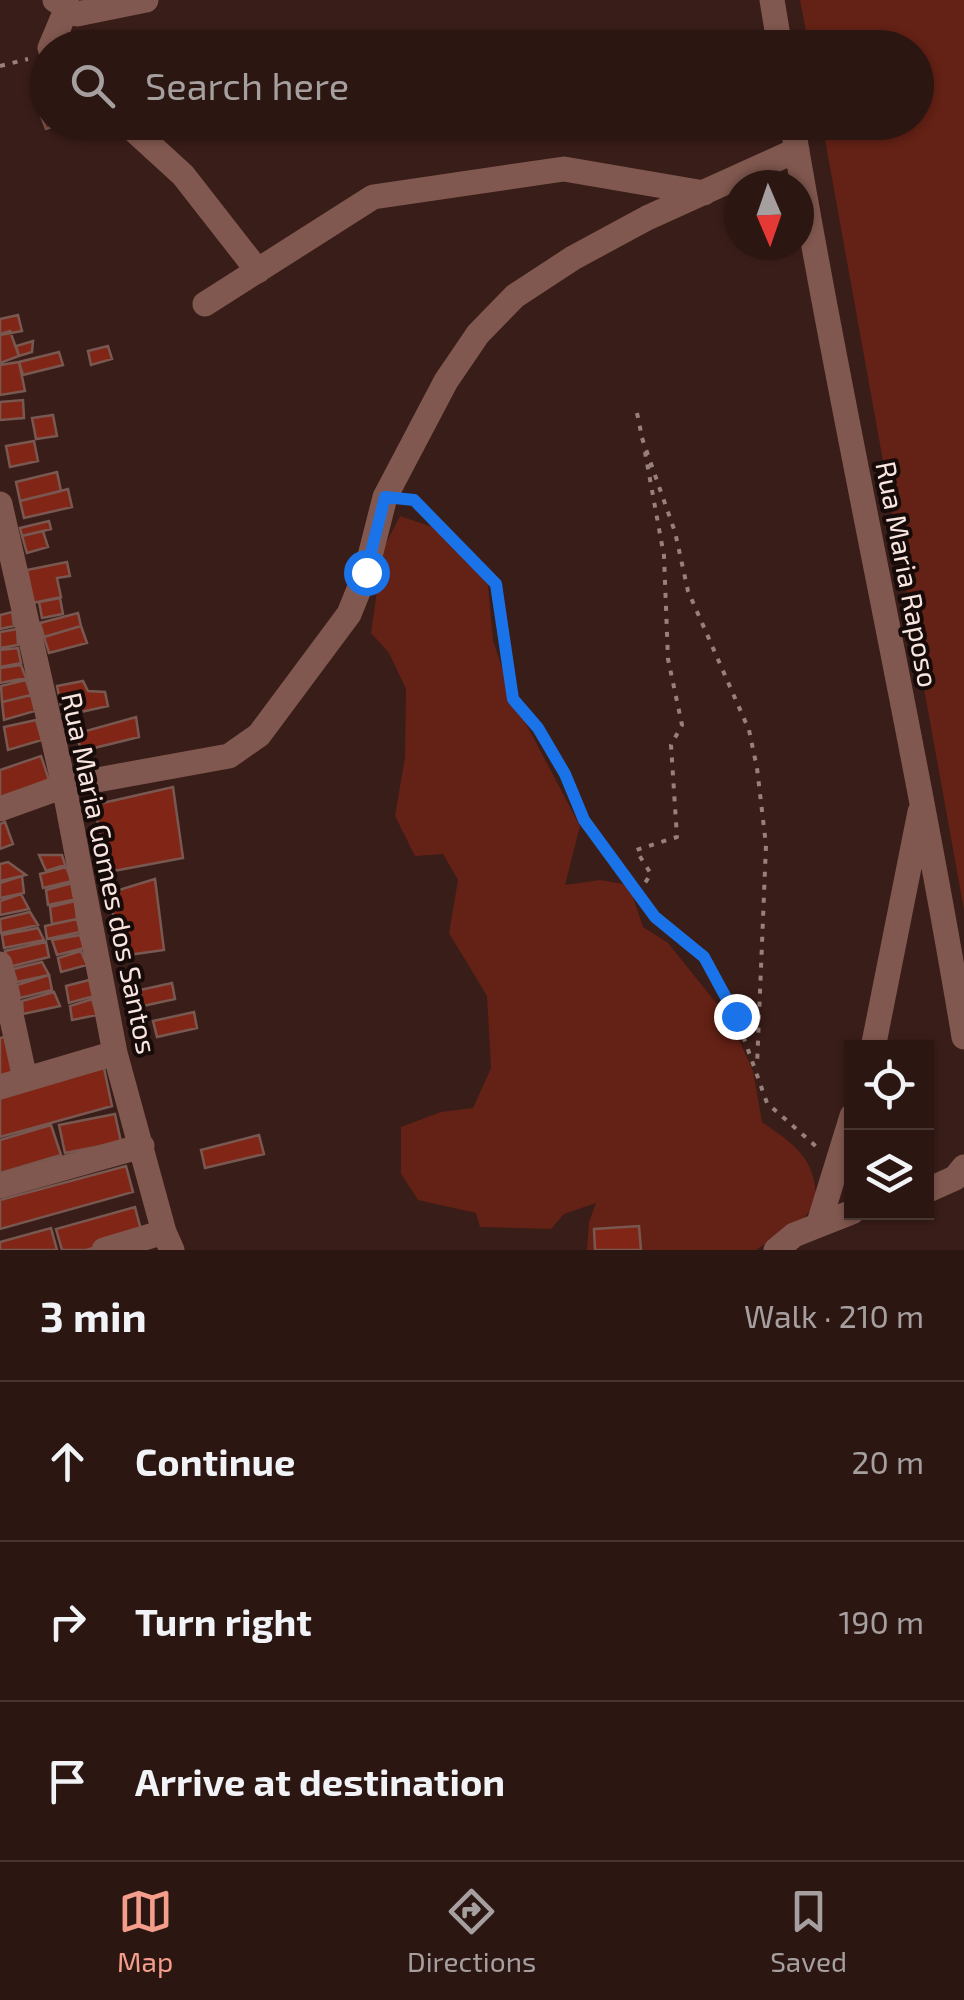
<!DOCTYPE html>
<meta charset="utf-8">
<style>
:root{--surface:#2b1612;--page:#331f1b;--text:#f1f3f6;--muted:#a69f9f;--line:#473532;--accent:#f49d8b}
body{margin:0;font-family:"Exo 2",sans-serif;background:var(--page);color:var(--text)}
.controls{position:absolute;right:30px;bottom:30px;display:grid;overflow:hidden;border-radius:0px;box-shadow:0 2px 8px #0004}
.controls button{width:90px;height:90px;display:grid;place-items:center;padding:0;border:0;border-bottom:2px solid var(--line);background:var(--surface);color:var(--text);font:50px sans-serif}
.compass{position:absolute;left:724px;top:170px;width:90px;height:90px;border-radius:50%;background:var(--surface);box-shadow:0 2px 8px #0004;rotate:178deg}
.stop{position:absolute;width:30px;height:30px;margin:-22px;border:8px solid #1a73e8;border-radius:50%;background:#fff}
.stop.end{background:#1a73e8;border-color:#fff;box-shadow:0 2px 10px #0008}
.list{margin:0;padding:0;list-style:none}
h2{display:flex;justify-content:space-between;align-items:center;height:130px;margin:0;padding:0 40px;font-size:42px}
h2 small{font-size:32px;font-weight:400;color:var(--muted)}
.list li{display:grid;grid-template-columns:65px 1fr auto;gap:30px;align-items:center;box-sizing:border-box;height:160px;padding:0 40px;border-top:2px solid var(--line)}
.list b{display:block;font-size:38px;white-space:nowrap}
.list em{font-size:32px;font-style:normal;color:var(--muted)}
.icon{flex:none;width:55px;height:55px;fill:none;stroke:currentColor;stroke-width:2;stroke-linecap:round;stroke-linejoin:round}
.map{position:relative;flex:none;width:964px;height:1250px;overflow:hidden}
.search{position:absolute;background:var(--surface);box-shadow:0 2px 8px #0004;left:30px;right:30px;top:30px;height:110px;display:flex;align-items:center;gap:25px;box-sizing:border-box;padding:0 35px;border-radius:55px;color:var(--muted);font-size:38px}
.sheet{height:610px;background:var(--surface)}
nav{display:flex;justify-content:space-around;align-items:center;box-sizing:border-box;height:140px;border-top:2px solid var(--line);background:var(--surface);font-size:28px;color:var(--muted)}
nav a{display:grid;justify-items:center;gap:5px}
nav .on{color:var(--accent)}
.map>svg:first-child{display:block}
</style>
<div class="map">
<svg width="964" height="1250" viewBox="0 0 964 1250">
<rect width="100%" height="100%" fill="#391d18"/>
<path fill="#642115" d="M800,0h164v910l-142,-787 94,-1v-74l-107,-1z
M400,516l53,18 23,29 12,22 5,56 20,58 67,127 -15,59 35,-5 29,5 14,42 25,16 62,77 23,51 9,51c35,24 55,38 54,82l-14,16 -46,30h-169l2,-28 7,-19 -32,11 -13,15 -71,-2 -4,-14 -58,-13 -17,-26v-47l40,-15 32,-4 18,-40 -4,-72 -38,-63 9,-53 -15,-26 -28,2 -20,-40 10,-59 1,-68 -17,-36 -18,-20 12,-84z"/>
<path fill="#812616" stroke="#785851" stroke-width="2.5" d="M48,94v28h17l-19,7 -12,-31z
M18,315l4,16 -22,4v-16z
M10,331l9,25 -19,7v-29z
M33,341l-1,11 -13,4 -3,-10z
M108,346l4,13 -21,6 -3,-14z
M59,352l4,13 -40,10 -4,-13z
M19,362l6,29 -25,4v-30z
M23,400l1,18 -24,2v-18z
M53,415l4,21 -21,3 -4,-21z
M34,441l4,20 -28,6 -4,-21z
M57,472l4,19 -41,10 -4,-19z
M68,489l4,18 -48,11 -4,-17z
M49,521l2,8 -29,7 -2,-8z
M43,531l5,16 -21,6 -5,-17z
M67,562l3,14 -13,2 4,19 -28,6 -6,-33z
M60,598l3,16 -21,4 -3,-16z
M12,612l2,14 -14,3v-14z
M78,613l3,13 -37,11 -4,-14z
M81,626l6,17 -38,10 -5,-16z
M17,629l1,16 -18,3v-16z
M18,648l3,15 -21,4v-17z
M21,665l5,13 -26,5v-15z
M26,680l5,15 -29,7 -1,-16z
M83,681l5,10 17,1 3,14 -45,10 -6,-30z
M31,695l4,16 -31,9 -2,-18z
M136,717l3,20 -57,14 -7,-17z
M36,720l6,20 -34,10 -4,-23z
M41,756l9,27 -50,17v-30z
M173,787l10,71 -75,14 -14,-67z
M5,822l8,22 -13,5v-25z
M39,855h23l3,10 -19,6z
M8,862l18,13 -26,6v-17z
M66,867l6,14 -29,7 -3,-14z
M22,876l2,17 -24,5v-15z
M155,879l9,71 -43,6 -12,-63z
M73,883l4,16 -29,6 -2,-15z
M21,894l8,15 -29,6v-14z
M75,901l2,18 -25,5 -2,-17z
M30,912l8,13 -37,8 -1,-14z
M77,919l3,13 -33,7 -2,-13z
M38,928l6,12 -40,8 -2,-13z
M80,935l4,13 -27,7 -5,-15z
M46,942l3,15 -40,10 -4,-16z
M81,951l6,14 -26,7 -3,-14z
M42,962l7,13 -32,7 -4,-13z
M49,975l3,15 -32,8 -3,-13z
M89,980l5,16 -25,7 -3,-17z
M172,983l3,16 -32,7 -3,-16z
M54,992l6,14 -37,8 -1,-13z
M92,999l5,16 -25,5 -2,-14z
M194,1012l3,16 -40,9 -4,-16z
M8,1036l9,35 -17,5v-38z
M104,1068l8,38 -112,31v-41z
M115,1114l6,28 -56,11 -6,-28z
M51,1125l10,30 -61,18v-33z
M259,1135l5,19 -59,14 -4,-18z
M126,1166l7,26 -133,37v-29z
M135,1207l7,27 -56,16h-24l-6,-21z
M639,1226l2,24h-46l-1,-21z
M51,1228l6,22h-57v-8z"/>
<g fill="none" stroke-linecap="round" stroke-linejoin="round">
<path stroke="#98817c" stroke-width="4" stroke-dasharray="5 8" stroke-linecap="butt" d="M0,66l28,-7
M637,413l5,24
M642,438l33,94 13,59 61,139 8,38 9,77 -9,221
M411,500l37,32 48,52 17,115 25,29 27,47 19,45 57,80 14,17 49,40 32,59 31,87 52,46
M638,893l13,-19 -15,-24 41,-13 -6,-92 11,-20 -14,-66 -4,-103 -19,-104"/>
<path stroke="#81584f" stroke-width="25" d="M55,0l22,14 69,-14
M772,0l8,48
M50,48l16,-38
M125,122l58,53 75,96
M792,122c52,307 121,609 172,915
M205,304l168,-107 191,-28 140,24
M0,504l64,282 51,267 49,179 8,18
M0,809l64,-23 165,-30 30,-21 90,-121 17,-42 19,-75 61,-116 32,-47 37,-38 58,-38 74,-40 150,-68
M0,964l25,115
M873,1048l47,-236
M0,1087l115,-34
M0,1186l142,-40
M926,1191l29,-13 9,-11
M819,1223l33,-107
M104,1250l60,-18
M776,1250l18,-15 58,-23"/>
</g>
<g fill="none" stroke-linecap="round" stroke-linejoin="round">
<path stroke="#1a73e8" stroke-width="12" d="M366,572l19,-75 29,3 82,84 17,115 25,29 27,46 19,46 71,97 49,40 32,59"/>
</g>
<g text-anchor="middle" dominant-baseline="central" stroke-width="8" stroke-linejoin="round" paint-order="stroke">
<g font-size="28" fill="#f8e5e0" stroke="#170b09">
<text transform="translate(908 574) rotate(79)">Rua Maria Raposo</text>
<text transform="translate(110 873) rotate(78)">Rua Maria Gomes dos Santos</text>
</g>
</g>
</svg>
<div class="controls">
<button><svg class="icon" aria-label="locate" viewBox="0 0 24 24"><circle cx="12" cy="12" r="6"/><path d="M12 2v4M12 18v4M2 12h4M18 12h4"/></svg></button>
<button><svg class="icon" aria-label="layers" viewBox="0 0 24 24"><path d="M12 4l9 5-9 5-9-5zM3 14l9 5 9-5"/></svg></button>
</div>
<svg class="compass" viewBox="-18 -18 36 36"><path d="M0-13l5 13h-10z" fill="#e53935"/><path d="M0 13l5-13h-10z" fill="#a69f9f"/></svg>
<div class="stop" style="left:366px;top:572px"></div>
<div class="stop end" style="left:736px;top:1016px"></div>
<div class="search"><svg class="icon" aria-label="search" viewBox="0 0 24 24"><circle cx="10" cy="10" r="6"/><path d="M15 15l6 6"/></svg>Search here</div>
</div>
<section class="sheet">
<h2>3 min<small>Walk · 210 m</small></h2>
<ul class="list">
<li><svg class="icon" aria-label="ahead" viewBox="0 0 24 24"><path d="M12 20V5M6 11l6-6 6 6"/></svg><div><b>Continue</b></div><em>20 m</em></li>
<li><svg class="icon" aria-label="right" viewBox="0 0 24 24"><path d="M7 20v-9h11M14 6l5 5-5 5"/></svg><div><b>Turn right</b></div><em>190 m</em></li>
<li><svg class="icon" aria-label="arrive" viewBox="0 0 24 24"><path d="M6 21V4h12l-3 4 3 4H6"/></svg><div><b>Arrive at destination</b></div></li>
</ul>
</section>
<nav>
<a class="on"><svg class="icon" aria-label="map" viewBox="0 0 24 24"><path d="M3 6l6-2 6 2 6-2v14l-6 2-6-2-6 2zM9 4v14M15 6v14"/></svg>Map</a>
<a><svg class="icon" aria-label="directions" viewBox="0 0 24 24"><path d="M12 3l9 9-9 9-9-9zM9 14v-3h6M13 9l2 2-2 2"/></svg>Directions</a>
<a><svg class="icon" aria-label="saved" viewBox="0 0 24 24"><path d="M7 4h10v16l-5-4-5 4z"/></svg>Saved</a>
</nav>
